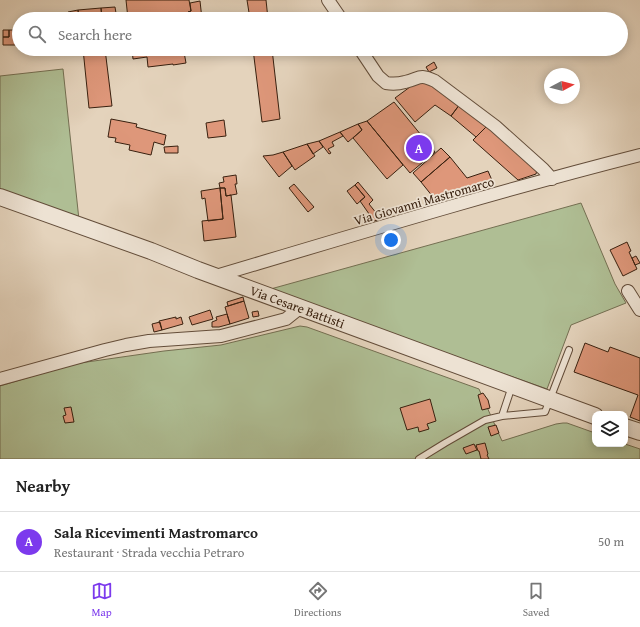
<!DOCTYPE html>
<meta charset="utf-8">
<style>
:root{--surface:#fff;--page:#f2f2f2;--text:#222;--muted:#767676;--line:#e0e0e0;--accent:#7c3aed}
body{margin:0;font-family:"Gentium Book Plus",serif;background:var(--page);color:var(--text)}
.controls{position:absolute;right:12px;bottom:12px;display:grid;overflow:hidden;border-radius:8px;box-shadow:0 2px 10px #0003}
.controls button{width:36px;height:36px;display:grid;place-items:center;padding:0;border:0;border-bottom:1px solid var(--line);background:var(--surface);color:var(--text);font:20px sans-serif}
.compass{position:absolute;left:544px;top:68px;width:36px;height:36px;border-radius:50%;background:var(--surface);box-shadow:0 2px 10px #0003;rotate:83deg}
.you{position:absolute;left:391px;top:240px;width:14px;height:14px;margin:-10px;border:3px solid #fff;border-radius:50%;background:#1a73e8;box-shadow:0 0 0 6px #1a73e833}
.badge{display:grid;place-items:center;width:26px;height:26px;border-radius:50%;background:var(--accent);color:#fff;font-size:13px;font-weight:700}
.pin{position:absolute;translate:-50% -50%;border:2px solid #fff;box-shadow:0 1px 4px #0006}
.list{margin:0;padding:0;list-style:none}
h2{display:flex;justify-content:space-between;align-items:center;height:52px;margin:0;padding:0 16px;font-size:17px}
h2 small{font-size:13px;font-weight:400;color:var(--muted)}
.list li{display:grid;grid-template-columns:26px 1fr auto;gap:12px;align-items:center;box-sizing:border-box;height:60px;padding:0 16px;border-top:1px solid var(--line)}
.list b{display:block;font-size:15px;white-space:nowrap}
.list p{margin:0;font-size:13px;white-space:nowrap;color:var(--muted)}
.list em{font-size:13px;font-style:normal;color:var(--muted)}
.icon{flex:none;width:22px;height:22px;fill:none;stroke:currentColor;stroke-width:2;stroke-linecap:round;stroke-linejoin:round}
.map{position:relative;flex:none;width:640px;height:459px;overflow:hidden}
.search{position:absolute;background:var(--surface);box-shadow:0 2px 10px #0003;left:12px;right:12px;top:12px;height:44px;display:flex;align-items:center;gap:10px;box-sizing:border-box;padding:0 14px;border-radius:22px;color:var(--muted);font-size:15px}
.sheet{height:112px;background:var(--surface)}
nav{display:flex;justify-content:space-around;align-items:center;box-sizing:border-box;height:56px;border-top:1px solid var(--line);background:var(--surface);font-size:11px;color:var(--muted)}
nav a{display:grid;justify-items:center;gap:2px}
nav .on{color:var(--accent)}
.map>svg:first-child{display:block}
</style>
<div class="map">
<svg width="640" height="459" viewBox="0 0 640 459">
<rect width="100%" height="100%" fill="#e4d3bc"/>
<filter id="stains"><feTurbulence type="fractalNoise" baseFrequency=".005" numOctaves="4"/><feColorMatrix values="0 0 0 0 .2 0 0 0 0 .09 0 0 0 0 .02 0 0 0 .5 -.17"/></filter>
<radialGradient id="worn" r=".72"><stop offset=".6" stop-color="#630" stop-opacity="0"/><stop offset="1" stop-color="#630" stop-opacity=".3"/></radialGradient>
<path fill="#afbe94" stroke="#746f52" d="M63,69l16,151 -79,-30v-114z
M581,203l34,81 11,19 -55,22 -24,64 -280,-99z
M300,326l7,1 172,62 23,52 54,-17 7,-1h4l28,10v11h30l15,5v10h-640v-73l73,-22 91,-13 57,-6z"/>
<path fill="#de977a" stroke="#38200f" d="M126,0h63l2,11 -3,1 1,7h-61z
M247,0h19l2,19h-18z
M200,1l2,18h-13l-1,-7 3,-1 -1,-8z
M115,7l2,12h-15l-1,-11z
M101,8l1,11h-23l-1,-9z
M78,10l1,9h-10l-1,-7z
M3,30h6v7h-6z
M9,30h7v7h3v8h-16v-8h6z
M72,49h11v2l-10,1z
M83,49h22l7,57 -23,2z
M132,49h64v1l-12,2 2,11 -13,2v-1l-25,3 -1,-10 -14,2z
M253,49h19l8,70 -18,3z
M434,62l3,6 -8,4 -3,-5z
M423,81l7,2 30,21 -9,12 -16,-11 -20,17 -20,-24 19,-14z
M394,102l41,50 -25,21 -43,-52z
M460,104l28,21 -12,12 -25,-21z
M111,119l26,5 -1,3 30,8 -2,10 -10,-3 -3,13 -22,-5 1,-5 -15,-3 1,-4 -8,-1z
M224,120l2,16 -18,2 -2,-15z
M367,121l36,44 -16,14 -34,-41 9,-8 -4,-6z
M358,124l4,6 -14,12 -8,-10z
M488,125l49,45 -1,4 -18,6 -45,-40z
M340,132l3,4 -11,6 2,4 -6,3 3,4 -2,1 -10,-13z
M319,141l4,6 -10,7 -6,-10z
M307,144l8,12 -20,14 -12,-18z
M178,146v7h-13l-1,-6z
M441,148l9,9 -29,25 -8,-9z
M283,152l9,14 -13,11 -16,-21 10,-1z
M450,157l17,21 21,-7 6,14 -57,17 -16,-20z
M236,175l1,9h-2l2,10 -11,2 -1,-8h-5l-1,-5 5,-1 -1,-5z
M358,182l15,18 -4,4 12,15 -7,2 -14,-20 5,-4 -10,-12z
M294,184l20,23 -6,5 -19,-24z
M355,185l10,12 -8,7 -10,-13z
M220,188l3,31 -15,2 -3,-23 -3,1 -1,-8z
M220,188h5l1,8 5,-1 5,42 -32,4 -2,-20 21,-2z
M627,242l4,9 -2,1 8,17 -14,7 -13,-26z
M636,256l4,7 -5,2 -3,-7z
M243,297l1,4 -16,5 -1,-4z
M244,301l5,17 -19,6 -5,-17z
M210,310l3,9 -21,6 -3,-8z
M258,311l1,5 -6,1 -1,-5z
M227,314l3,10 -11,3h-7v-5l5,-2 -1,-3z
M176,317v2l5,-2 2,7 -21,6 -3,-9z
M160,322l2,8 -8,2 -2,-8z
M585,343l23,9 2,-5 30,11v63l-10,-4 8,-22 -64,-23z
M483,393l5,7 2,8 -8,2 -4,-15z
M430,399l6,22 -9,3 2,5 -10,3 -1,-5 -11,3 -7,-22z
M71,407l3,15 -9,1 -2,-7 3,-1 -2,-7z
M496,425l3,8 -8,3 -3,-9z
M485,443l3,11 -1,1 2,4h-8l-2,-8h-1l-2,-6z
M474,444l3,6 -11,4 -3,-6z"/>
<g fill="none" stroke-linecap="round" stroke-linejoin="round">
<g stroke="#634d3a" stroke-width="8">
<path id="service" d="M502,416l43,-4 24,-62
M419,459l26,-16 40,-23 17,-4 10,-30"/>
</g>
<g stroke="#634d3a" stroke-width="14">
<path id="minor" d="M328,0l13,19
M360,49l18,27 8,7c6,1 12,1 19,-1 15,-3 13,-9 30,-1l60,45 48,43 9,10
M216,276c141,-42 282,-85 424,-121
M628,291l12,19
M0,379l105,-29 21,-5 23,-4 72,-5 65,-17 15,-12"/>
</g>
<g stroke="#634d3a" stroke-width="18">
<g id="tertiary">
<path id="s1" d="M0,197l151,54 47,19 397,146"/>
<path d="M625,427l15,5"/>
</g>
</g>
<use href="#service" stroke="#ede2d3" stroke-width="6"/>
<use href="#minor" stroke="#ede2d3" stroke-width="12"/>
<use href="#tertiary" stroke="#ede2d3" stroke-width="16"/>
</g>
<g text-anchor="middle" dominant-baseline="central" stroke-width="3.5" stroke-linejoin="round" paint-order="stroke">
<g font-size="13" fill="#38200f" stroke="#ede2d3">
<text transform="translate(424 201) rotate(-16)">Via Giovanni Mastromarco</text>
<text stroke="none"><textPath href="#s1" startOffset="317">Via Cesare Battisti</textPath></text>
</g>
</g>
<rect width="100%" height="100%" filter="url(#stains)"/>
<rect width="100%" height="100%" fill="url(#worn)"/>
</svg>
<div class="controls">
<button><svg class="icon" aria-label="layers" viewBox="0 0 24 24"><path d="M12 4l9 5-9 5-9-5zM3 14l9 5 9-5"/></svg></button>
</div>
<svg class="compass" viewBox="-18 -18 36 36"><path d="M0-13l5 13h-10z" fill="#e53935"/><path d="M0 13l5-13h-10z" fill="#767676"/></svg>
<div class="you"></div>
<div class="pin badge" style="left:419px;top:148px">A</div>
<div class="search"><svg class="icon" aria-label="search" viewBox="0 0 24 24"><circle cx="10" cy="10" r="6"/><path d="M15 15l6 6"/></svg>Search here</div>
</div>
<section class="sheet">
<h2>Nearby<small></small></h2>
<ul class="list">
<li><span class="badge">A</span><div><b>Sala Ricevimenti Mastromarco</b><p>Restaurant · Strada vecchia Petraro</p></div><em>50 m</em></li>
</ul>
</section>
<nav>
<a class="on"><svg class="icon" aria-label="map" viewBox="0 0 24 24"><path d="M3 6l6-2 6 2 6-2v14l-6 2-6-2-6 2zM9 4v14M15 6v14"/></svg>Map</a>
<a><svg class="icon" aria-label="directions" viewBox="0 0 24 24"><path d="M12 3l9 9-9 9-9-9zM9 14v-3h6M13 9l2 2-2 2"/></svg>Directions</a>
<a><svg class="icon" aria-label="saved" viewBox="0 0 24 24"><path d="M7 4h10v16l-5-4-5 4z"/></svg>Saved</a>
</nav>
